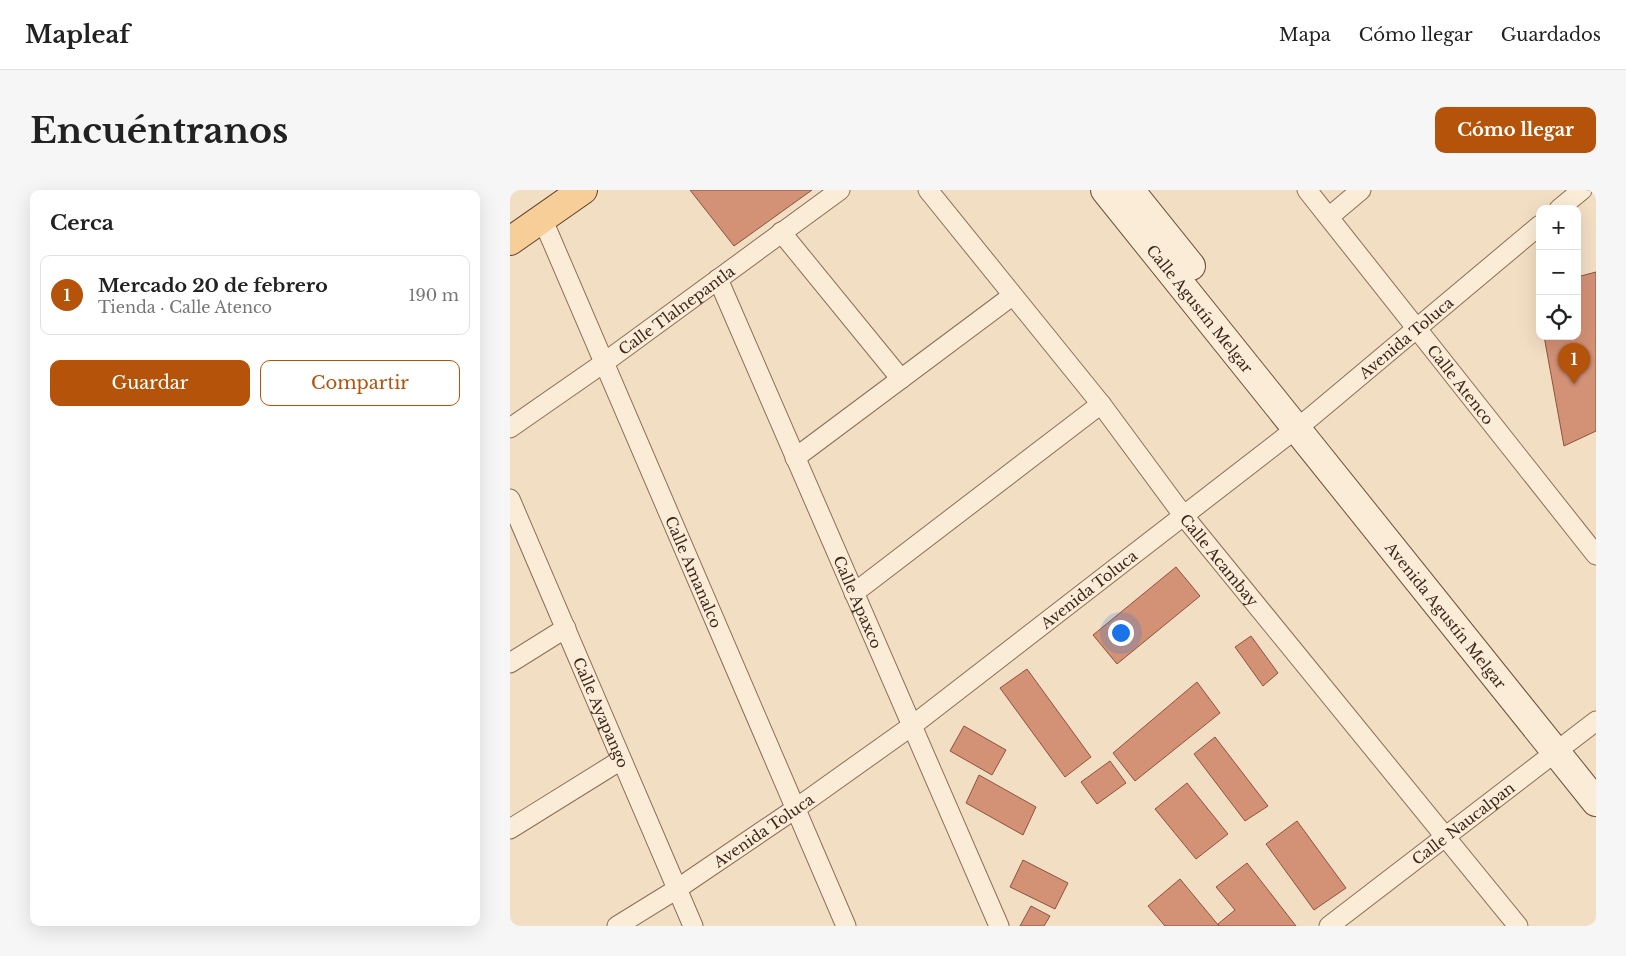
<!DOCTYPE html>
<html lang="es">
<meta charset="utf-8">
<style>
:root{--surface:#fff;--page:#f6f6f6;--text:#222;--muted:#767676;--line:#e0e0e0;--accent:#b45309}
body{margin:0;font-family:"Libre Baskerville",serif;background:var(--page);color:var(--text)}
.controls{position:absolute;right:15px;top:15px;display:grid;overflow:hidden;border-radius:10px;box-shadow:0 5px 20px #0002}
.controls button{width:45px;height:45px;display:grid;place-items:center;padding:0;border:0;border-bottom:1px solid var(--line);background:var(--surface);color:var(--text);font:25px sans-serif}
.you{position:absolute;left:610px;top:442px;width:18px;height:18px;margin:-12px;border:4px solid #fff;border-radius:50%;background:#1a73e8;box-shadow:0 0 0 8px #1a73e833}
.badge{display:grid;place-items:center;width:32px;height:32px;border-radius:50%;background:var(--accent);color:#fff;font-size:16px;font-weight:700}
.pin{position:absolute;translate:-50% -41px;filter:drop-shadow(0 1px 2px #0008)}
.pin::after{content:'';position:absolute;top:26px;width:18px;height:15px;background:inherit;clip-path:polygon(0 0,100% 0,50% 100%)}
.list{margin:0;padding:0;list-style:none}
h2{display:flex;justify-content:space-between;align-items:center;height:65px;margin:0;padding:0 20px;font-size:21px}
h2 small{font-size:16px;font-weight:400;color:var(--muted)}
.list li{display:grid;grid-template-columns:32px 1fr auto;gap:15px;align-items:center;box-sizing:border-box;height:80px;margin:0 10px 10px;padding:0 10px;border:1px solid var(--line);border-radius:10px}
.list b{display:block;font-size:19px;white-space:nowrap}
.list p{margin:0;font-size:16px;white-space:nowrap;color:var(--muted)}
.list em{font-size:16px;font-style:normal;color:var(--muted)}
.actions{display:flex;gap:10px;padding:15px 20px}
.actions a{flex:1;padding:11px 0;border:1px solid var(--accent);border-radius:10px;text-align:center;font-size:18px;color:var(--accent)}
.actions .main{background:var(--accent);color:#fff}
.icon{flex:none;width:28px;height:28px;fill:none;stroke:currentColor;stroke-width:2;stroke-linecap:round;stroke-linejoin:round}
.map{position:relative;flex:none;width:1086px;height:736px;overflow:hidden;border-radius:10px}
header{display:flex;align-items:center;gap:30px;box-sizing:border-box;height:70px;padding:0 25px;background:var(--surface);border-bottom:1px solid var(--line)}
header strong{font-size:24px}
nav{display:flex;gap:28px;margin-inline-start:auto;font-size:18px}
.intro{display:flex;align-items:center;justify-content:space-between;box-sizing:border-box;height:120px;padding:0 30px}
h1{margin:0;font-size:35px}
.button{padding:12px 22px;border-radius:10px;background:var(--accent);color:#fff;font-size:18px;font-weight:700}
main{display:flex;gap:30px;padding:0 30px}
aside{flex:1;background:var(--surface);border-radius:10px;box-shadow:0 5px 20px #0002}
.map>svg:first-child{display:block}
</style>
<header>
<strong>Mapleaf</strong>
<nav><a>Mapa</a><a>Cómo llegar</a><a>Guardados</a></nav>
</header>
<div class="intro"><h1>Encuéntranos</h1><a class="button">Cómo llegar</a></div>
<main>
<aside>
<h2>Cerca<small></small></h2>
<ul class="list">
<li><span class="badge">1</span><div><b>Mercado 20 de febrero</b><p>Tienda · Calle Atenco</p></div><em>190 m</em></li>
</ul>
<div class="actions"><a class="main">Guardar</a><a>Compartir</a></div>
</aside>
<div class="map">
<svg width="1086" height="736" viewBox="0 0 1086 736">
<rect width="100%" height="100%" fill="#f2dec3"/>
<path fill="#d39175" stroke="#8e533c" d="M180,0h122l-78,56z
M1086,82v159l-32,15 -20,-110h33v-59z
M666,377l24,29 -83,68 -24,-29z
M741,446l27,37 -15,13 -28,-39z
M517,479l64,88 -26,20 -65,-89z
M687,492l23,31 -85,68 -22,-28z
M454,536l42,24 -14,25 -42,-24z
M705,547l53,69 -23,15 -51,-67z
M600,571l16,22 -29,21 -16,-22z
M469,585l57,32 -13,28 -57,-32z
M677,593l41,51 -32,25 -41,-50z
M787,631l49,67 -32,22 -48,-66z
M513,670l45,23 -13,26 -45,-22z
M737,673l49,63h-77l-1,-2 17,-14 -19,-23z
M670,689l39,47h-54l-17,-20z
M521,716l19,10 -6,10h-24z"/>
<g fill="none" stroke-linecap="round" stroke-linejoin="round">
<g stroke="#8d6e58" stroke-width="21">
<g id="street">
<path id="s1" d="M418,0l173,214 82,111 335,411"/>
<path id="s2" d="M797,0l289,365"/>
<path d="M1049,19l23,-19"/>
<path d="M819,27l32,-27"/>
<path id="s3" d="M32,28l304,708"/>
<path d="M271,42l120,147"/>
<path id="s4" d="M208,89l281,647"/>
<path id="s5" d="M0,238l95,-66 235,-172"/>
<path d="M285,268l217,-162"/>
<path id="s6" d="M0,309l183,427"/>
<path d="M344,403l247,-189"/>
<path d="M0,473l56,-35"/>
<path d="M0,639l111,-69"/>
<path id="s7" d="M107,736l60,-37 118,-80 118,-84 398,-308 229,-192"/>
<path id="s8" d="M819,736l267,-205"/>
</g>
</g>
<g stroke="#6f4f3b" stroke-width="30">
<g id="secondary">
<path id="s9" d="M595,0l491,612"/>
<path d="M620,0l61,76"/>
</g>
</g>
<g stroke="#5b3d2c" stroke-width="30">
<path id="primary" d="M0,51l73,-51"/>
</g>
<use href="#street" stroke="#fbecd7" stroke-width="19"/>
<use href="#secondary" stroke="#fbecd7" stroke-width="28"/>
<use href="#primary" stroke="#f7ce98" stroke-width="28"/>
</g>
<g text-anchor="middle" dominant-baseline="central" stroke-width="5" stroke-linejoin="round" paint-order="stroke">
<g font-size="15" fill="#3c281d" stroke="#f8e9d3">
<text stroke="none"><textPath href="#s9" startOffset="152">Calle Agustín Melgar</textPath></text>
<text stroke="none"><textPath href="#s5" startOffset="204">Calle Tlalnepantla</textPath></text>
<text stroke="none"><textPath href="#s7" startOffset="985">Avenida Toluca</textPath></text>
<text stroke="none"><textPath href="#s2" startOffset="248">Calle Atenco</textPath></text>
<text stroke="none"><textPath href="#s1" startOffset="471">Calle Acambay</textPath></text>
<text stroke="none"><textPath href="#s3" startOffset="385">Calle Amanalco</textPath></text>
<text stroke="none"><textPath href="#s7" startOffset="580">Avenida Toluca</textPath></text>
<text stroke="none"><textPath href="#s4" startOffset="352">Calle Apaxco</textPath></text>
<text stroke="none"><textPath href="#s9" startOffset="545">Avenida Agustín Melgar</textPath></text>
<text stroke="none"><textPath href="#s6" startOffset="232">Calle Ayapango</textPath></text>
<text stroke="none"><textPath href="#s8" startOffset="169">Calle Naucalpan</textPath></text>
<text stroke="none"><textPath href="#s7" startOffset="175">Avenida Toluca</textPath></text>
</g>
</g>
</svg>
<div class="controls">
<button>+</button>
<button>−</button>
<button><svg class="icon" aria-label="locate" viewBox="0 0 24 24"><circle cx="12" cy="12" r="6"/><path d="M12 2v4M12 18v4M2 12h4M18 12h4"/></svg></button>
</div>
<div class="you"></div>
<div class="pin badge" style="left:1064px;top:194px">1</div>
</div>
</main>
